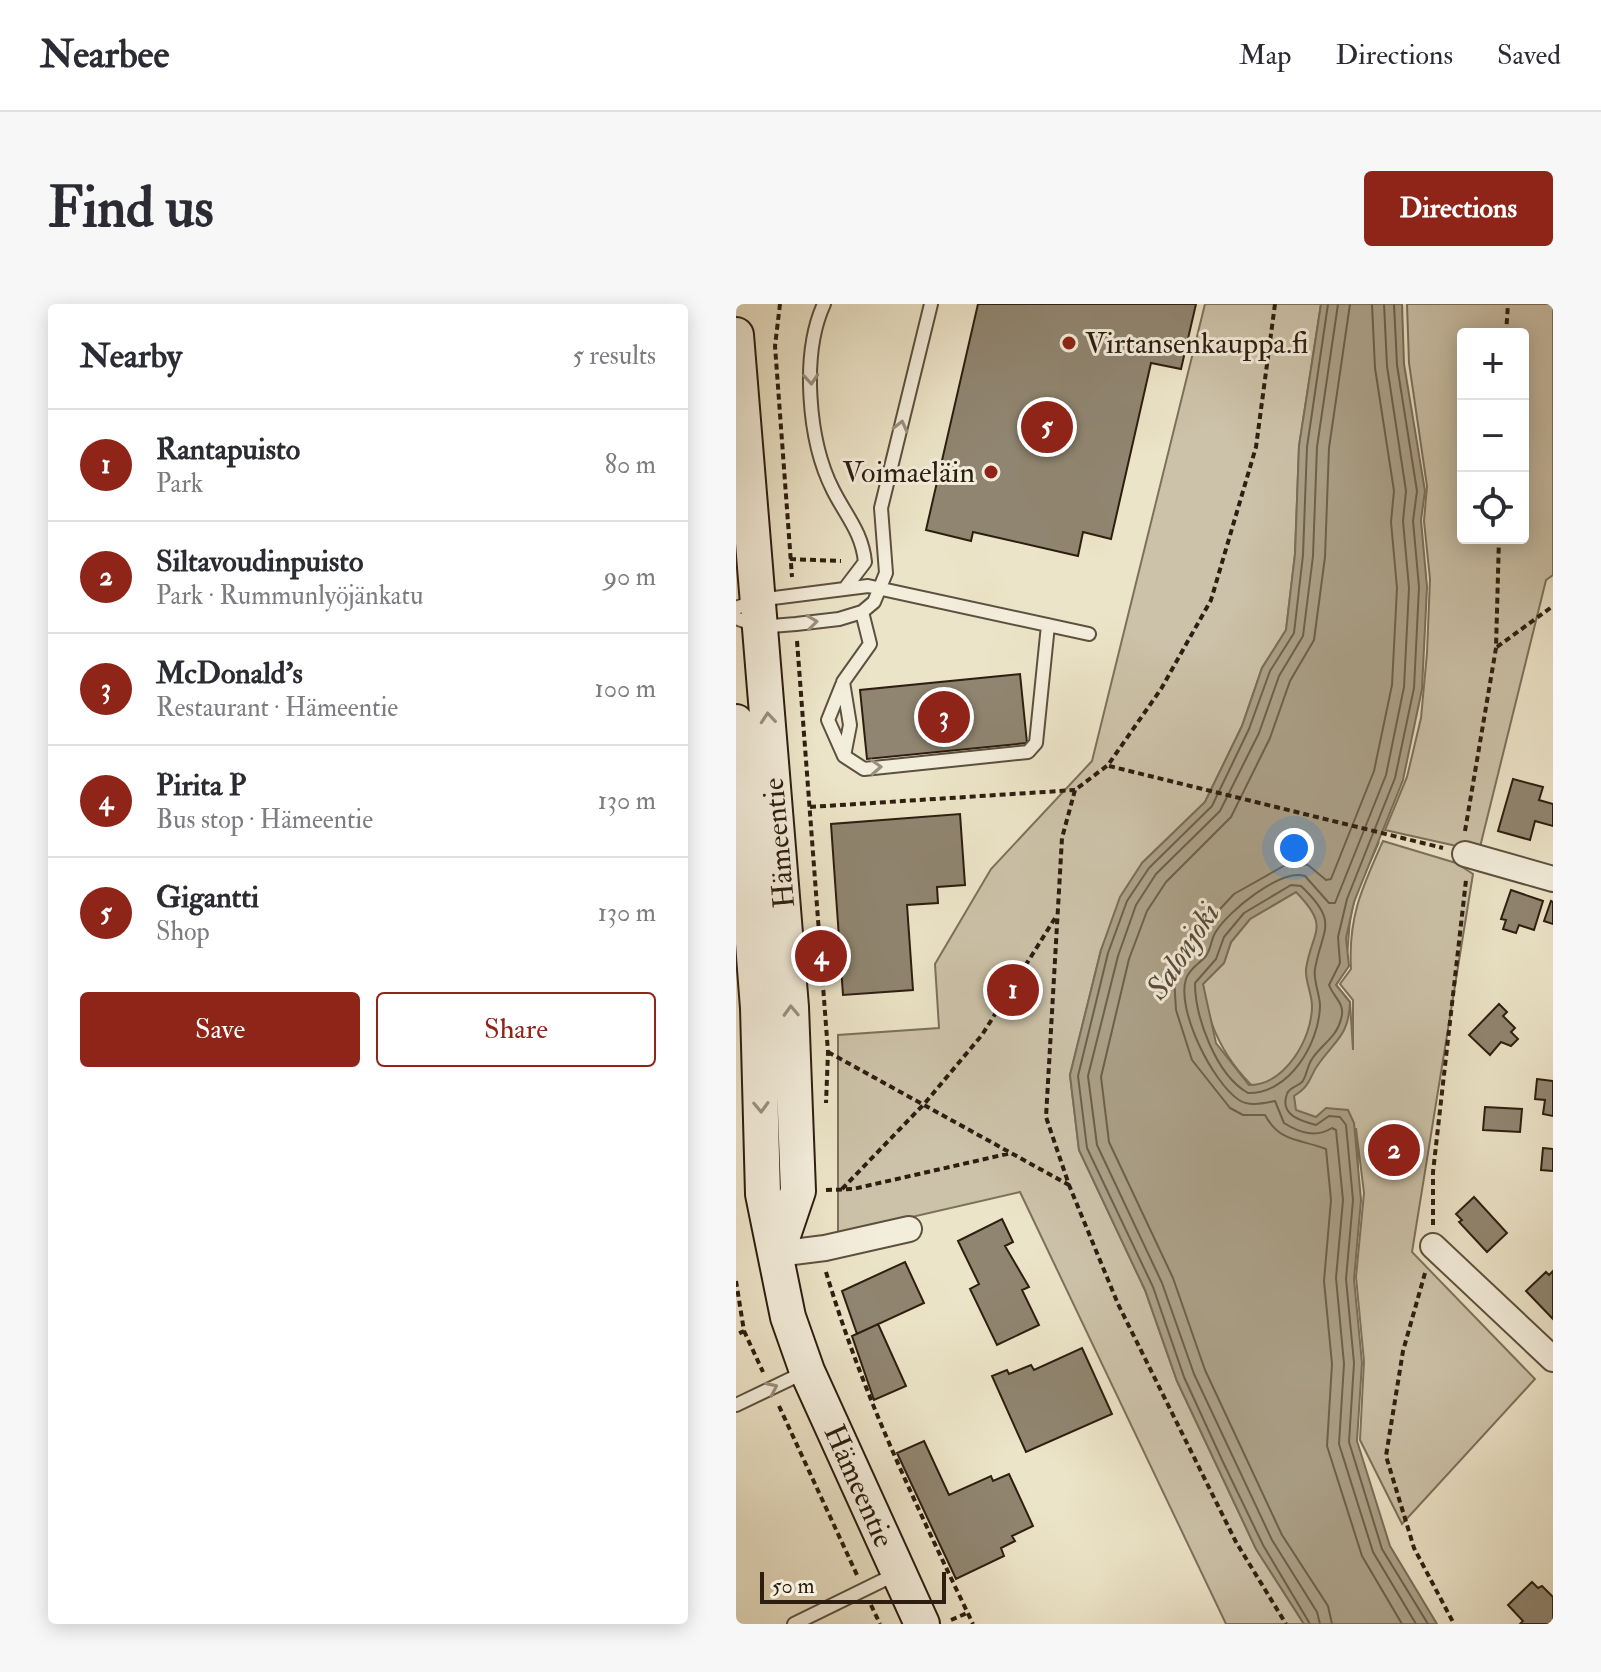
<!DOCTYPE html>
<meta charset="utf-8">
<style>
:root{--surface:#fff;--page:#f7f7f7;--text:#2b2b33;--muted:#7c7c81;--line:#e1e1e2;--accent:#8f2418}
body{margin:0;font-family:"IM FELL Double Pica",serif;background:var(--page);color:var(--text)}
.controls{position:absolute;right:24px;top:24px;display:grid;overflow:hidden;border-radius:8px;box-shadow:0 4px 20px #0003}
.controls button{width:72px;height:72px;display:grid;place-items:center;padding:0;border:0;border-bottom:2px solid var(--line);background:var(--surface);color:var(--text);font:40px sans-serif}
.scale{position:absolute;left:24px;bottom:20px;width:186px;box-sizing:border-box;padding-left:8px;border:4px solid #2d1e10;border-top:0;font-size:22px;line-height:28px;white-space:nowrap;color:#2d1e10;-webkit-text-stroke:6px #f3eddb;paint-order:stroke}
.you{position:absolute;left:558px;top:544px;width:28px;height:28px;margin:-20px;border:6px solid #fff;border-radius:50%;background:#1a73e8;box-shadow:0 0 0 12px #1a73e833}
.badge{display:grid;place-items:center;width:52px;height:52px;border-radius:50%;background:var(--accent);color:#fff;font-size:26px;font-weight:700}
.pin{position:absolute;translate:-50% -50%;border:4px solid #fff;box-shadow:0 2px 8px #0006}
.list{margin:0;padding:0;list-style:none}
h2{display:flex;justify-content:space-between;align-items:center;height:104px;margin:0;padding:0 32px;font-size:34px}
h2 small{font-size:26px;font-weight:400;color:var(--muted)}
.list li{display:grid;grid-template-columns:52px 1fr auto;gap:24px;align-items:center;box-sizing:border-box;height:112px;padding:0 32px;border-top:2px solid var(--line)}
.list b{display:block;font-size:30px;white-space:nowrap}
.list p{margin:0;font-size:26px;white-space:nowrap;color:var(--muted)}
.list em{font-size:26px;font-style:normal;color:var(--muted)}
.actions{display:flex;gap:16px;padding:24px 32px}
.actions a{flex:1;padding:18px 0;border:2px solid var(--accent);border-radius:8px;text-align:center;font-size:28px;color:var(--accent)}
.actions .main{background:var(--accent);color:#fff}
.icon{flex:none;width:44px;height:44px;fill:none;stroke:currentColor;stroke-width:2;stroke-linecap:round;stroke-linejoin:round}
.map{position:relative;flex:none;width:817px;height:1320px;overflow:hidden;border-radius:8px}
header{display:flex;align-items:center;gap:48px;box-sizing:border-box;height:112px;padding:0 40px;background:var(--surface);border-bottom:2px solid var(--line)}
header strong{font-size:38px}
nav{display:flex;gap:44px;margin-inline-start:auto;font-size:28px}
.intro{display:flex;align-items:center;justify-content:space-between;box-sizing:border-box;height:192px;padding:0 48px}
h1{margin:0;font-size:56px}
.button{padding:20px 36px;border-radius:8px;background:var(--accent);color:#fff;font-size:28px;font-weight:700}
main{display:flex;gap:48px;padding:0 48px}
aside{flex:1;background:var(--surface);border-radius:8px;box-shadow:0 4px 20px #0003}
.map>svg:first-child{display:block}
</style>
<header>
<strong>Nearbee</strong>
<nav><a>Map</a><a>Directions</a><a>Saved</a></nav>
</header>
<div class="intro"><h1>Find us</h1><a class="button">Directions</a></div>
<main>
<aside>
<h2>Nearby<small>5 results</small></h2>
<ul class="list">
<li><span class="badge">1</span><div><b>Rantapuisto</b><p>Park</p></div><em>80 m</em></li>
<li><span class="badge">2</span><div><b>Siltavoudinpuisto</b><p>Park · Rummunlyöjänkatu</p></div><em>90 m</em></li>
<li><span class="badge">3</span><div><b>McDonald's</b><p>Restaurant · Hämeentie</p></div><em>100 m</em></li>
<li><span class="badge">4</span><div><b>Pirita P</b><p>Bus stop · Hämeentie</p></div><em>130 m</em></li>
<li><span class="badge">5</span><div><b>Gigantti</b><p>Shop</p></div><em>130 m</em></li>
</ul>
<div class="actions"><a class="main">Save</a><a>Share</a></div>
</aside>
<div class="map">
<svg width="817" height="1320" viewBox="0 0 817 1320">
<rect width="100%" height="100%" fill="#ece4c8"/>
<filter id="stains"><feTurbulence type="fractalNoise" baseFrequency=".0025" numOctaves="4"/><feColorMatrix values="0 0 0 0 .2 0 0 0 0 .09 0 0 0 0 .02 0 0 0 .5 -.17"/></filter>
<radialGradient id="worn" r=".72"><stop offset=".6" stop-color="#630" stop-opacity="0"/><stop offset="1" stop-color="#630" stop-opacity=".3"/></radialGradient>
<path fill="#ccc2a9" stroke="#7c705c" stroke-width="2" fill-rule="evenodd" d="M469,0h116l-22,142 -4,108 -9,76 -24,38 -20,58 -37,76 -63,61 -41,87 -31,125 9,75 66,140 32,91 79,168 48,75h-78l-206,-432 -182,42v-199l101,-7 -4,-64 56,-95 101,-108z
M671,0h146v271l-7,5 -67,271 -94,-21 22,-53 14,-59 6,-65 3,-74 -6,-58 3,-35 -18,-123zM727,30h60v204h-60z
M647,537l73,22 17,11 -61,378 123,127 -133,145 -42,-84 4,-79 -8,-84 8,-84 -8,-65 2,38c-70,-52 -145,-86 -155,-182l21,-21 7,-21 19,-23 128,-75c-8,19 -18,38 -24,58 -10,32 0,55 -18,83l14,17 3,48v-50l-13,-16 11,-15c-3,-52 11,-81 32,-128z"/>
<path fill="#aba189" stroke="#796d59" stroke-width="2" fill-rule="evenodd" d="M585,0h81l2,60 21,127 -4,29 6,67 -5,102 -19,91 -49,122 -8,36 3,28 -13,19 14,17c-1,32 -13,37 -30,60 -12,15 -7,22 -26,34l2,14 20,7 10,-9 22,2 6,13 7,77 -7,79 8,84 -5,78 33,105 47,78h-133l-48,-75 -79,-168 -32,-91 -66,-140 -9,-75 31,-125 19,-53 22,-34 63,-61 37,-76 20,-58 24,-38 9,-76 4,-108zM560,588c35,36 16,38 10,77 -1,12 6,25 6,37 0,33 -27,79 -63,79l-33,-42 -13,-59 21,-21 7,-21 19,-23z"/>
<g fill="none" stroke-linecap="round" stroke-linejoin="round">
<path stroke="#6c604c" stroke-width="2" d="M636,0l3,64 19,123 -3,31 6,66 -5,97 -18,86 -43,108 -5,1 -18,-15 -19,-2 -55,31 -27,29 -10,24 -18,19 -5,11 2,33 16,50 38,48 13,7h22c15,28 36,24 61,34l5,51 -7,81 8,83 -5,82 35,110 40,68
M648,0l3,62 19,125 -3,30 6,67 -5,99 -18,88 -51,128h-6l-24,-27c-24,-8 -78,36 -90,57 -4,7 -4,16 -9,23 -7,8 -17,13 -20,23 -10,31 27,104 53,121 10,7 25,3 36,1l9,22c16,10 32,15 48,5l4,2 7,70 -7,78 8,86 -5,80 34,108 43,72
M658,0l3,61 20,126 -4,30 6,66 -5,101 -19,90 -48,121 -9,38 2,26 -11,22c5,13 17,19 12,34 -4,18 -20,26 -29,40 -5,7 -5,17 -10,23 -5,5 -13,5 -15,12 -8,21 14,27 29,31l13,-9 11,1 6,8 7,75 -7,79 8,84 -5,79 33,107 46,75
M555,581l10,1c39,37 21,42 14,83 -2,12 5,25 5,37 -1,38 -31,88 -72,87 -32,-18 -53,-76 -53,-110l21,-24 8,-22 20,-24z
M574,1320l-47,-79 -40,-83 -39,-85 -31,-90 -66,-139 -9,-72 30,-123 19,-52 22,-33 63,-62 37,-77 21,-58 24,-38 9,-78 4,-108 21,-143
M584,1320l-3,-12 -45,-72 -78,-166 -32,-91 -65,-138 -9,-69 30,-120 18,-51 20,-31 64,-63 39,-78 20,-57 24,-40 10,-80 4,-109 21,-143
M596,1320l-4,-18 -46,-71 -77,-165 -32,-92 -64,-136 -8,-65 28,-118 18,-48 19,-29 65,-65 39,-79 20,-57 24,-41 11,-83 4,-109 21,-144"/>
</g>
<path fill="#908570" stroke="#2d1e10" stroke-width="2" d="M242,0h218l-15,65 -30,-6 -40,176 -28,-7 -5,24 -105,-24 -2,9 -45,-11z
M284,370l7,69 -160,16 -7,-69z
M777,475l30,8 -4,13 14,4v22l-18,-5 -5,19 -32,-9z
M224,510l5,71 -28,2 1,16 -31,2 6,85 -70,5 -12,-171z
M775,586l32,11 -9,29 -15,-5 -3,8 -13,-4 3,-9 -5,-1z
M815,597l2,1v22l-9,-3z
M763,700l8,8 -4,4 12,12 -4,4 7,7 -7,7 -10,-4 -11,13 -21,-20z
M801,775l16,2v35l-10,-2 2,-14 -10,-1z
M749,803l37,2 -2,23 -37,-2z
M807,844l10,1v22l-12,-1z
M738,893l33,36 -20,19 -28,-30 3,-2 -6,-6z
M266,915l11,23 -8,4 24,41 -7,3 17,35 -42,20 -27,-56 9,-5 -21,-43z
M169,958l19,41 -67,31 -15,-43z
M817,967v48l-27,-28 20,-19 3,3z
M142,1020l28,62 -32,14 -22,-64z
M346,1044l30,66 -86,38 -34,-76 15,-6 2,4 22,-9 3,5z
M188,1137l25,54 42,-19 2,5 16,-7 24,52 -21,10 3,5 -14,7 3,8 -48,23 -59,-126z
M796,1278l6,6 4,-2 11,11v27h-33l3,-3 -15,-16z"/>
<g fill="none" stroke-linecap="round" stroke-linejoin="round">
<g stroke="#5d503e" stroke-width="16">
<path id="service" d="M88,0c-23,50 -16,137 9,186 13,26 29,42 32,72l-19,25
M0,304l22,-8 110,-14 221,48
M126,308l8,32 -27,38 7,43 -6,31 20,13 164,-17 8,-9 12,-118
M0,314l24,9 36,-3 43,-5 23,-7 12,-10 12,-29 -5,-65 50,-204
M106,381l-14,35 16,36
M0,1101l69,-33
M58,1320l102,-50"/>
</g>
<g stroke="#5d503e" stroke-width="28">
<path id="minor" d="M729,550l88,25
M697,942l120,113
M41,950l48,-6 84,-19"/>
</g>
<g stroke="#2d1e10" stroke-width="38">
<path id="secondary" d="M0,31l55,672 7,184 -21,62
M0,418l22,286 5,186 25,123 19,54 115,253"/>
</g>
<path stroke="#2d1e10" stroke-width="4" stroke-dasharray="6 4" stroke-linecap="butt" d="M44,0l-5,42 17,231
M539,0l-19,143 -45,153 -50,89 -53,76 -33,25 -13,48 -16,279 23,68 49,119 118,238 50,82
M770,30l2,-30
M54,255l51,2
M61,337l31,411 -2,51
M761,343l56,-41
M373,462l334,82
M74,503l265,-17
M729,527l31,-183 3,-110
M92,748l241,133
M106,885l83,-86 57,-68 75,-120
M90,886l27,-1 158,-36
M697,921v-53l33,-292
M90,968c37,124 91,235 147,352
M689,969l-22,78 -17,105 28,92 40,76
M0,977l8,50 -8,4
M8,1027l19,41
M43,1102l78,169
M135,1301l9,19
M215,1316l16,-7"/>
<use href="#service" stroke="#f3eddb" stroke-width="12"/>
<use href="#minor" stroke="#f3eddb" stroke-width="24"/>
<use href="#secondary" stroke="#f3eddb" stroke-width="34"/>
</g>
<defs><path id="oneway-chevron" d="M-2-3.5L2.5 0L-2 3.5" fill="none" stroke-width="1.6" stroke-linecap="round" stroke-linejoin="round" transform="scale(2)"/></defs>
<g stroke="#9a9080">
<use href="#oneway-chevron" transform="translate(75 75) rotate(86)"/>
<use href="#oneway-chevron" transform="translate(165 122) rotate(-76)"/>
<use href="#oneway-chevron" transform="translate(76 318) rotate(-7)"/>
<use href="#oneway-chevron" transform="translate(32 414) rotate(-95)"/>
<use href="#oneway-chevron" transform="translate(140 463) rotate(-3)"/>
<use href="#oneway-chevron" transform="translate(55 707) rotate(-92)"/>
<use href="#oneway-chevron" transform="translate(25 803) rotate(88)"/>
<use href="#oneway-chevron" transform="translate(36 1084) rotate(-25)"/>
</g>
<g fill="#8f2418" stroke="#f3eddb" stroke-width="3">
<circle cx="333" cy="39" r="8"/>
<circle cx="255" cy="168" r="8"/>
</g>
<g text-anchor="middle" dominant-baseline="central" stroke-width="6" stroke-linejoin="round" paint-order="stroke">
<g font-size="30" fill="#2d1e10" stroke="#f3eddb" text-anchor="start">
<text x="349" y="39">Virtansenkauppa.fi</text>
<text x="239" y="168" text-anchor="end">Voimaeläin</text>
</g>
<g font-size="30" fill="#2d1e10" stroke="#f3eddb">
<text transform="translate(43 539) rotate(-95)">Hämeentie</text>
<text transform="translate(123 1182) rotate(66)">Hämeentie</text>
</g>
<g font-size="32" font-style="italic" fill="#594c3a" stroke="#f3eddb">
<text transform="translate(447 647) rotate(-57)">Salonjoki</text>
</g>
</g>
<rect width="100%" height="100%" filter="url(#stains)"/>
<rect width="100%" height="100%" fill="url(#worn)"/>
</svg>
<div class="controls">
<button>+</button>
<button>−</button>
<button><svg class="icon" aria-label="locate" viewBox="0 0 24 24"><circle cx="12" cy="12" r="6"/><path d="M12 2v4M12 18v4M2 12h4M18 12h4"/></svg></button>
</div>
<div class="scale">50 m</div>
<div class="you"></div>
<div class="pin badge" style="left:277px;top:686px">1</div>
<div class="pin badge" style="left:658px;top:846px">2</div>
<div class="pin badge" style="left:208px;top:413px">3</div>
<div class="pin badge" style="left:85px;top:652px">4</div>
<div class="pin badge" style="left:311px;top:123px">5</div>
</div>
</main>
